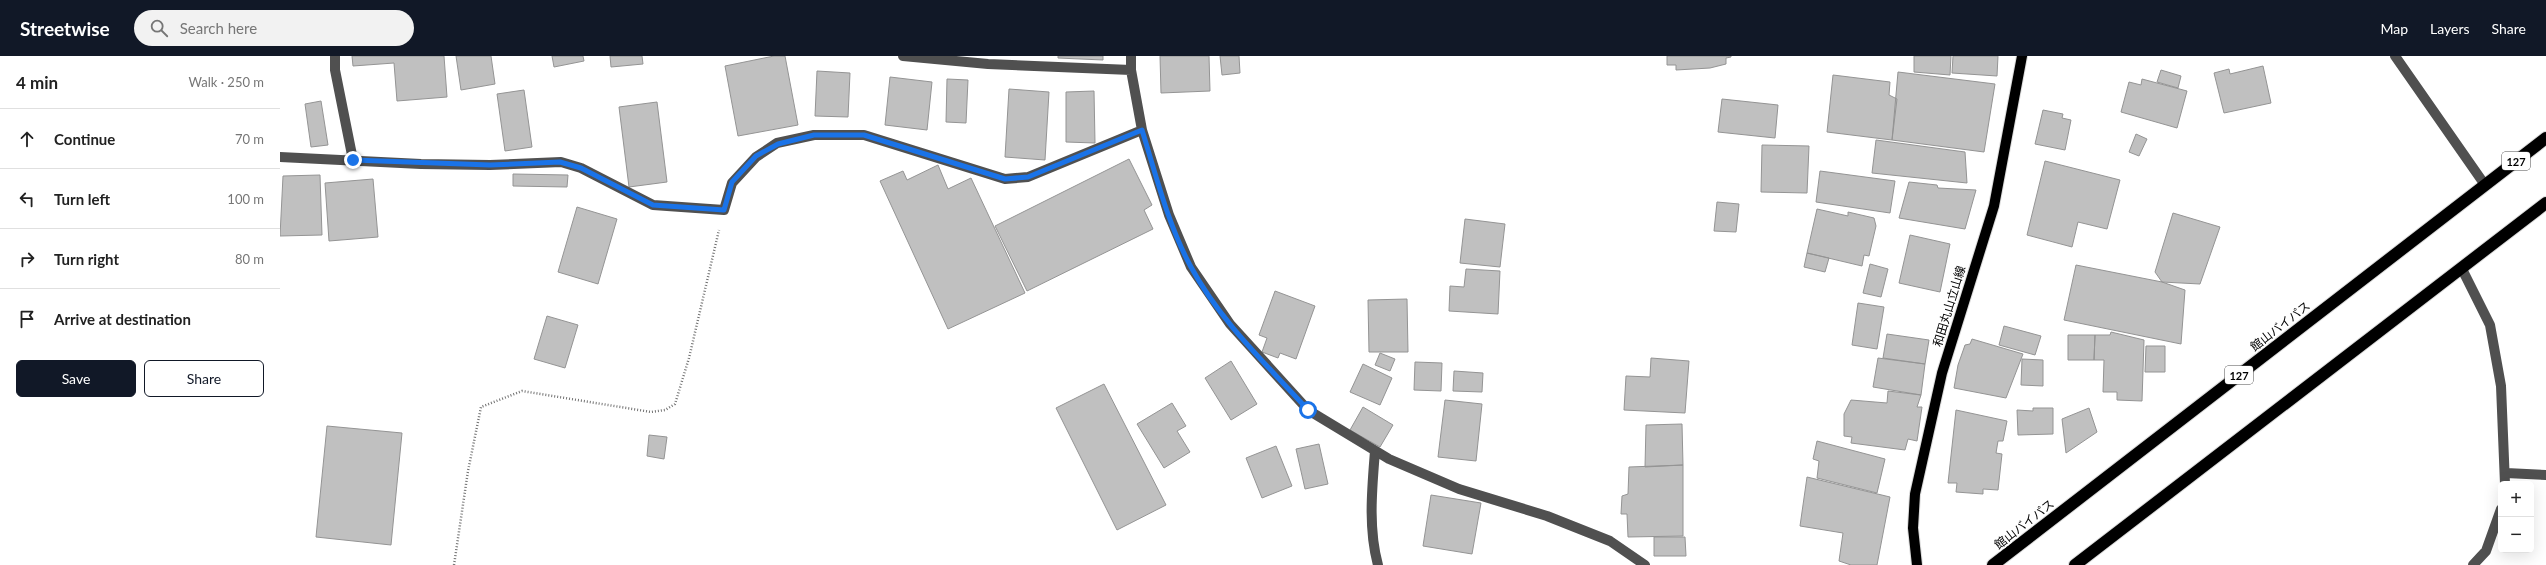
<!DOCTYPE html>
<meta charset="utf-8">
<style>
:root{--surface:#fff;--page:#f2f2f2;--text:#222;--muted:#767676;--line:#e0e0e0;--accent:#111827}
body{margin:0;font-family:Lato,"Noto Sans JP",sans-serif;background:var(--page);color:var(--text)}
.controls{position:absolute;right:12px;bottom:12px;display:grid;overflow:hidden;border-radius:6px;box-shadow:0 4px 16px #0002}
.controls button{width:36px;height:36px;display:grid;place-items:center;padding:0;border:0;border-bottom:1px solid var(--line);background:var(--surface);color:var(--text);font:20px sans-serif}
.stop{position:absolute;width:12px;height:12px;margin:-9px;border:3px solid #1a73e8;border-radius:50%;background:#fff}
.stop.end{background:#1a73e8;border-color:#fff;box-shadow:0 1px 4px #0008}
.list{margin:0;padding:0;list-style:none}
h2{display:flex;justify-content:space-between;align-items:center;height:52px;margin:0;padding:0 16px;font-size:17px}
h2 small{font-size:13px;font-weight:400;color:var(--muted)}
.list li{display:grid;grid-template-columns:26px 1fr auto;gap:12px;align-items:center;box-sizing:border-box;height:60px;padding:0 16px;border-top:1px solid var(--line)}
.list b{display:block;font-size:15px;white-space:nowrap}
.list em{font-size:13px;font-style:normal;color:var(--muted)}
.actions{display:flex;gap:8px;padding:12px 16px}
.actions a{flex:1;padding:9px 0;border:1px solid var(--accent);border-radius:6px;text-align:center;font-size:14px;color:var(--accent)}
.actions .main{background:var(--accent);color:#fff}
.icon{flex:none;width:22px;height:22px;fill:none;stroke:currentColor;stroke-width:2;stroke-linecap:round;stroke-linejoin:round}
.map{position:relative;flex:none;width:2266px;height:509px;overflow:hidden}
header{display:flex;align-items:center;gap:24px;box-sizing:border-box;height:56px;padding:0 20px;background:var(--accent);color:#fff}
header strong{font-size:19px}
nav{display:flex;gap:22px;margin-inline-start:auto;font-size:14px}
.search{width:280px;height:36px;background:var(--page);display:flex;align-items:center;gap:10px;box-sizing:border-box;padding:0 14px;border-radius:22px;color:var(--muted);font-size:15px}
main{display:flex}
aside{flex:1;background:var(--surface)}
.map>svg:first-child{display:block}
</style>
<header>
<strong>Streetwise</strong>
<div class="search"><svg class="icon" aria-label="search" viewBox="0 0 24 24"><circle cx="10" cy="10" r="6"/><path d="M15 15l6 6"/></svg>Search here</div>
<nav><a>Map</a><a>Layers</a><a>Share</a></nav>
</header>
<main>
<aside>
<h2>4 min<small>Walk · 250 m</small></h2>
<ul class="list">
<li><svg class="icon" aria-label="ahead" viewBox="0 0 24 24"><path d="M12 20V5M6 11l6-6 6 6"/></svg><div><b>Continue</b></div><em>70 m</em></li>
<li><svg class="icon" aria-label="left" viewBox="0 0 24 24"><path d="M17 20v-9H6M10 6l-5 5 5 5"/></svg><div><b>Turn left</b></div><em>100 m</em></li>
<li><svg class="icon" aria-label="right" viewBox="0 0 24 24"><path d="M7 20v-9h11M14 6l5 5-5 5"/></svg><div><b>Turn right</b></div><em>80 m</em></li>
<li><svg class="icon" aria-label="arrive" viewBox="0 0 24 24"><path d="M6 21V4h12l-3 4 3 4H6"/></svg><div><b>Arrive at destination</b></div></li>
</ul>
<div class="actions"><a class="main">Save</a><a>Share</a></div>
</aside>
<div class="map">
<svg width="2266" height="509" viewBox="0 0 2266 509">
<rect width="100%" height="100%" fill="#fff"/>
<path fill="#c0c0c0" stroke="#949494" d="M72,0h92l3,41 -50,4 -3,-38 -41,3z
M176,0h35l4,28 -34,6z
M272,0h31l1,5 -30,6z
M330,0h32l1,8 -32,3z
M494,0h11l13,69 -60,11 -13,-70z
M778,0h45v4l-45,-2z
M880,0h49l1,35 -49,2z
M940,0h19l1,17 -18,2z
M1387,0h64v1l-5,1v6l-16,4 -34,2v-5h-9z
M1634,0h37l-1,19 -36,-3z
M1673,0h45l-1,20 -45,-3z
M1983,10l8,37 -47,10 -10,-40 15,-4 1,5z
M1881,14l20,6 -3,12 -21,-6z
M537,15l33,2 -2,44 -33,-1z
M1618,16l97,12 -11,68 -92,-12z
M1553,19l57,7 -1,13 8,4 -5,41 -65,-8z
M610,21l42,5 -5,48 -42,-5z
M667,23l21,1 -2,43 -20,-1z
M1862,23l45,12 -10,37 -56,-16 8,-30 12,3z
M729,33l40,3 -4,68 -40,-3z
M244,34l8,57 -27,4 -8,-57z
M814,35l1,52 -29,-1v-50z
M1442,43l56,6 -3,33 -57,-6z
M41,45l7,44 -17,2 -6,-43z
M377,46l10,80 -38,5 -10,-80z
M1763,54l20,4 -1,4 9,2 -6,30 -30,-6z
M1856,78l11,5 -8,17 -10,-4z
M1596,84l89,12 2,31 -95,-10z
M1482,89l47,1 -2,47 -46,-1z
M849,103l23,46 -8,5 9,19 -126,62 -32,-65z
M1765,105l75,19 -13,49 -29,-7 -6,25 -45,-12z
M658,109l10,24 23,-11 54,115 -77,36 -68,-148 23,-10 4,9z
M1540,115l75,10 -5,32 -74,-11z
M233,118l55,1 -1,12 -54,-1z
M40,119l2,60 -42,1 3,-60z
M93,123l5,58 -49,4 -4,-58z
M1629,126l28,3 1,3 38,2 -11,39 -66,-11z
M1437,146l22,2 -3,28 -22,-1z
M297,151l40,12 -19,65 -40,-12z
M1537,153l31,7v-4l26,6 2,8 -7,30 -5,-1 -2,11 -55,-13z
M1893,157l47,14 -20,57 -38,-2 -7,-10z
M1185,163l40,5 -5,43 -40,-4z
M1630,179l40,9 -10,48 -41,-9z
M1527,197l22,5 -4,14 -21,-5z
M1590,208l18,5 -7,28 -18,-4z
M1796,209l86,17 23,8 -4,54 -117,-24z
M1186,213l34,2 -2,43 -49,-3 1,-25 14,1z
M995,235l40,15 -19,53 -16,-6 -2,5 -16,-6 5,-14 -8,-3z
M1127,243l1,53h-39l-1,-52z
M1578,247l26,4 -7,42 -25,-4z
M267,260l31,9 -13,43 -31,-9z
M1724,270l37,10 -6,19 -36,-10z
M1831,276l33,8 -2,61 -25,-1v-8h-14l1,-32h-10l1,-25h15z
M1607,278l42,6 -4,24 -42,-6z
M1788,279h27l-1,25h-26z
M1692,283l51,15 -17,44 -52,-10 4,-23 7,-20 5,-1z
M1866,290h19v26h-20z
M1100,297l15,6 -5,12 -15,-6z
M1371,302l38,3 -4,52 -61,-3 2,-34 24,1z
M1598,302l47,6 -4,31 -48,-8z
M1742,303l21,1v26l-22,-1z
M951,305l26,43 -26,16 -26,-42z
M1135,306l27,1 -1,28 -27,-1z
M1083,308l29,14 -12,27 -30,-13z
M1174,315l29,2 -1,19 -29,-1z
M824,328l62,121 -49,25 -61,-122z
M1608,335l33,4 -4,12h5l-5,34 -9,-2 -3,11 -54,-7 1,-6 -8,-1v-22l7,-14 36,3z
M1165,344l37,4 -6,57 -38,-4z
M892,347l14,23 -9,5 13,21 -26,16 -27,-44z
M1083,351l30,18 -13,22 -30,-17z
M1753,352h20v26l-35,1 -1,-25 16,1z
M1809,352l8,24 -31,21 -4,-34z
M1676,354l51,11 -4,20h-5l-2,12 6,1 -4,36 -15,-1v5l-27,-2 1,-9h-9z
M1402,368l1,41 -38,2 1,-42z
M47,370l75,7 -11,112 -75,-8z
M369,379l18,2 -3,22 -17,-3z
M1537,385l68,18 -8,34 -60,-15 2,-17 -6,-2z
M1039,388l9,40 -23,5 -9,-40z
M996,390l16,40 -30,12 -16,-40z
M1403,409v71l-55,1 -1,-23h-6l1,-18 6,-2 1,-27z
M1527,421l83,20 -13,68h-26l-12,-4 4,-28 -43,-7z
M1151,439l50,8 -9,51 -49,-8z
M1374,481h31l1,19h-32z"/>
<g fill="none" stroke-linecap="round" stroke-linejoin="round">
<g stroke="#dbdbdb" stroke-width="12">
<path id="major" d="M1637,509l-4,-37 2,-34 27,-121 52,-167 28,-150"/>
</g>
<g stroke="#dbdbdb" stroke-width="14">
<path id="highway" d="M1713,509l553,-427
M1795,509l471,-362"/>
</g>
<path stroke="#727272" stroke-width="2.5" stroke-dasharray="1 2" stroke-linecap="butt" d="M174,509l14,-94 13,-64 41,-16 129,21 14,-2 10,-6 14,-46 30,-128"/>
<path stroke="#505050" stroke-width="10" d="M55,0v14l18,90
M623,0l85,8 143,6
M851,0v14l11,60 27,85 22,52 39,57 78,86 81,49 70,30 88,27 63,25 35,24
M2115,0l90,129
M0,101l141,7 69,1 71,-3 20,6 72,37 71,5 8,-27 24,-26 21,-14 37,-8h50l141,44 23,-2 114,-47
M2182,213l28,56 11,61 4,98
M1095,395c-3,38 -7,77 3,114
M2226,417l40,2
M2193,509l13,-14 15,-42"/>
<use href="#major" stroke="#000" stroke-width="10"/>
<use href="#highway" stroke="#000" stroke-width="12"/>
</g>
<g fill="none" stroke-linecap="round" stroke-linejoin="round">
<path stroke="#1a73e8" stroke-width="5" d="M73,104l137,5 70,-3 21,6 72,37 71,5 8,-28 24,-26 22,-12 36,-9h50l141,44 23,-2 114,-47c14,45 26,95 49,137 29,54 76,98 117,143"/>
</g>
<g text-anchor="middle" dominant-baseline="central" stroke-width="3.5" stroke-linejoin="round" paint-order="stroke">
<g fill="#fff" stroke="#4c4c4c" stroke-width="1">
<rect x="2222" y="96" width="28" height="18" rx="3"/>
<rect x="1945" y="310" width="28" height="18" rx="3"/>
</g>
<g font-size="11" font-weight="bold" fill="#000">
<text x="2236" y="105">127</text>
<text x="1959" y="319">127</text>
</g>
<g font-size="12" fill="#000" stroke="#fff">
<text transform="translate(1669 250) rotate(-73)">和田丸山立山線</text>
<text transform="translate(2000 270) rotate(-38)">館山バイパス</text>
<text transform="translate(1744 468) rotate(-38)">館山バイパス</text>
</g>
</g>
</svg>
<div class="controls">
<button>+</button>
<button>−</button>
</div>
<div class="stop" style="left:1028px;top:354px"></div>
<div class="stop end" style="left:73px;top:104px"></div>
</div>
</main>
